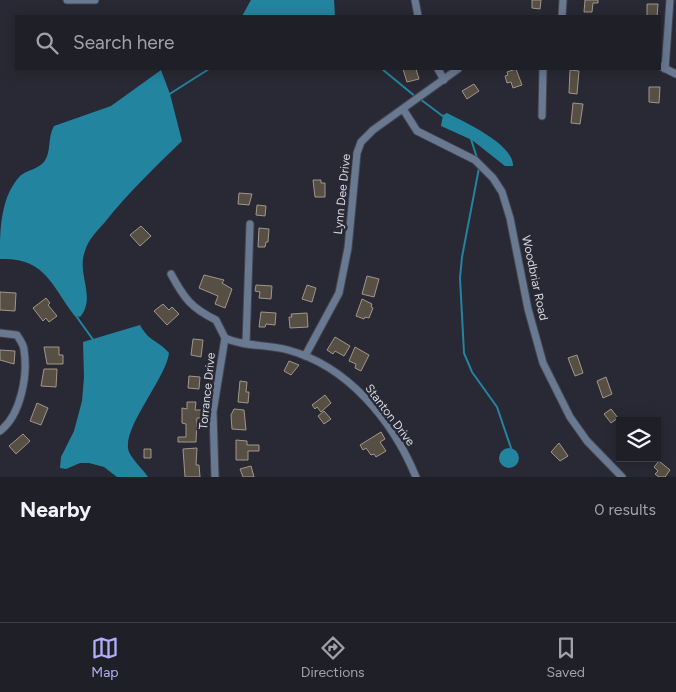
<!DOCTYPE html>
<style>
:root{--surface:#1f1f28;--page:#2c2c34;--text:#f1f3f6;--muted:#a1a2a8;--line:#3c3d45;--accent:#b2adf9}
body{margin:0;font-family:Figtree,sans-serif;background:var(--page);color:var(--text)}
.controls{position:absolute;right:15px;bottom:15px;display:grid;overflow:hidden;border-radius:0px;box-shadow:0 2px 12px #0003}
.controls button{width:45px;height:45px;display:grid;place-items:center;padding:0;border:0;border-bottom:1px solid var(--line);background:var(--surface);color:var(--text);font:25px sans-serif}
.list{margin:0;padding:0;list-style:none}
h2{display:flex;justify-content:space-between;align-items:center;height:65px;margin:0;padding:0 20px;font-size:21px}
h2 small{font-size:16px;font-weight:400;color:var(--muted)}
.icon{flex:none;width:28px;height:28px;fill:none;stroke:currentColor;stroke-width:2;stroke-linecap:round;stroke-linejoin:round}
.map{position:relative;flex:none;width:676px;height:477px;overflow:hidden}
.search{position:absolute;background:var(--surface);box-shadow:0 2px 12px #0003;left:15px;right:15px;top:15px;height:55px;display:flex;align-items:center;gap:12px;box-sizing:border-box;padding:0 18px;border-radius:0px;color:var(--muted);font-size:19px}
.sheet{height:145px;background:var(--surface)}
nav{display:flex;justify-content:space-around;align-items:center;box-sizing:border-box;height:70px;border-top:1px solid var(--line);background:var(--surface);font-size:14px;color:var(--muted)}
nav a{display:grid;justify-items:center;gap:2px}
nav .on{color:var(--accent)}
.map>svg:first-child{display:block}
</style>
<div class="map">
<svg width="676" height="477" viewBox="0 0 676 477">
<rect width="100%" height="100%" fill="#292935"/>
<path fill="#2384a0" d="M251,0h83l1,16h-93z
M161,70l9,24 12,47c-27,26 -54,52 -77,81 -8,9 -17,18 -20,29 -9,23 12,46 -5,66l-6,-2c-22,-29 -29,-58 -74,-56 0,-29 0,-61 20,-83 7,-6 18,-7 24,-14 8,-11 3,-24 10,-36l57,-20z
M447,113c17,9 67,31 66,53h-8l-33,-26 -31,-14 2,-11z
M140,325c10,18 17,14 29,28 -3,26 -49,77 -40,99 4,9 14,17 19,25h-31l-13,-10 -15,-4h-9l-14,6 -6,-1 1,-11 13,-26 8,-30 2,-24 -1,-35z
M499 458a10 10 0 1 1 20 0a10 10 0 1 1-20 0Z"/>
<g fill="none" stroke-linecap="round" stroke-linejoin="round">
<path stroke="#2384a0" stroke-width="2" d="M382,69l34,28
M168,95l41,-26
M420,99l24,18
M471,139l6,19
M479,168l-17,89 -2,21 4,75 8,19 25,35 14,41
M74,313l20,28"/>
</g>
<path fill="#584f44" stroke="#a1968a" d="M532,0h9l-1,9 -8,-1z
M585,0h13v3h-5l-1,9h-8z
M647,4h11l-1,12h-10z
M403,69h13l3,10 -12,3z
M516,69l6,16 -9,3 -2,-6 -4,1 -2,-7 3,-1 -1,-3z
M570,70l9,1 -2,23 -8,-1z
M474,84l5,7 -12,8 -5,-8z
M649,87h11l-1,16 -10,-1z
M573,103l10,1 -3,20 -9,-1z
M313,180h8v3h4v14h-10z
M239,193l13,1 -3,11 -11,-1z
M257,205l9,1 -1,10 -9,-1z
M141,226l10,10 -11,10 -10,-11z
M259,228l10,1 -1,13h-2l-1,5h-7z
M204,275l20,5 -2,3 10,6 -7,19 -10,-4 3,-8 -19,-8z
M367,276l12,3 -5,18 -12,-3z
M256,285l16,1 -1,13 -12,-1 1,-6 -5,-1z
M307,285l9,3 -4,14 -10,-3z
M0,292l16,1 -1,18 -15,-1z
M46,298l4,5 -2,2 9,11 -8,6 -3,-4 -3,3 -10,-13z
M362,299l10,5 -1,3 2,1 -4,10 -4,-1 -1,2 -8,-3z
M163,304l6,6 3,-3 7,7 -12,11 -13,-14z
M261,312l15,1 -1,12 -9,-1 -1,3h-6z
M307,313l1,14 -18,1 -1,-11h3l-1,-3z
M335,337l15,9 -6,10 -9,-5 -2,3 -6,-4z
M193,339l10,1 -2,17 -10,-2z
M44,347h15v8h4v9h-16z
M355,347l14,8 -8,16 -6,-3 1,-4 -7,-3z
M0,350l15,1 -1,13 -14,-4z
M577,355l6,18 -8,3 -7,-18z
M289,361l10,4 -8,10 -7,-4z
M44,369h13l-1,18 -15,-1z
M189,376l11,1 -1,12 -11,-1z
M606,377l6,17 -9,4 -6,-17z
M240,381l7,1 -1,10h3l-1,11 -10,-1z
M325,395l6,8 -10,9 -4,-5 -2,2 -3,-4z
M187,402h9l-1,8h10l-1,8h-7l-1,24h-18v-5h8v-13l-4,-1v-15l5,1z
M37,403l11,5 -7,17 -11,-4z
M234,409l10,1 2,20 -14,-1 -1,-14z
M611,409l7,9 -7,5 -7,-9z
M324,411l7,8 -7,5 -6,-8z
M381,432l4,7 -5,3 6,9 -10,6 -2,-3 -3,1 -5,-7 -3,2 -3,-5z
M23,434l7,7 -14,13 -7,-8z
M236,440l11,1v4h12v6h-11v9h-12z
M559,443l9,13 -8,5 -9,-9z
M197,448l-1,17h3l1,12h-15l-2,-28z
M144,449h7v9h-7z
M659,461l11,9 -5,7h-6l-4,-3 3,-3 -4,-4z
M251,466l3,11h-11l-3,-8z"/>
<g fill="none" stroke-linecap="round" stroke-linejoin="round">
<g stroke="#454550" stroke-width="9">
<path id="minor" d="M67,0h28
M415,0l3,16
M562,16l1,-16
M660,66l16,8
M438,69l6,11
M665,69l5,-69
M403,109l14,22 58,29 18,18 9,14 8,26 18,91 15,54 27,54 17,24 35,36
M542,116l1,-47
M171,274c13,24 20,34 45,46l9,18
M0,333l17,2c3,5 7,10 7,15 4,25 -3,65 -24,81
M225,338c19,9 42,6 63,12 60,16 105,71 128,127
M246,344l4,-120
M305,356l34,-63 9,-45 9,-95 4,-11 12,-12 85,-61
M215,477l-2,-65 12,-74"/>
</g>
<use href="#minor" stroke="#697992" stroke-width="7"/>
</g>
<g text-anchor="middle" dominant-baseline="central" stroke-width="5" stroke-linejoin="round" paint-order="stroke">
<g font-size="12" fill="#d7d7df" stroke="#292935">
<text transform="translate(342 194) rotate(-84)">Lynn Dee Drive</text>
<text transform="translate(535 278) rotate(78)">Woodbriar Road</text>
<text transform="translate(207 391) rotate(-84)">Torrance Drive</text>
<text transform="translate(390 415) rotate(53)">Stanton Drive</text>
</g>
</g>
</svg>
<div class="controls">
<button><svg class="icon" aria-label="layers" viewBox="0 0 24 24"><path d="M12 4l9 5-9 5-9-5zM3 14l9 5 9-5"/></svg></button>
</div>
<div class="search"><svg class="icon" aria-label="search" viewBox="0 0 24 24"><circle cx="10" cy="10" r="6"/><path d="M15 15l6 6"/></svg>Search here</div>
</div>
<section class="sheet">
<h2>Nearby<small>0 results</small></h2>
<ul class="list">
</ul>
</section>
<nav>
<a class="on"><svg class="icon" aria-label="map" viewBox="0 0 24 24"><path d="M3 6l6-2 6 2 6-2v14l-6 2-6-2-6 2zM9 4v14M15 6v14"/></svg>Map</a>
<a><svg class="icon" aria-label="directions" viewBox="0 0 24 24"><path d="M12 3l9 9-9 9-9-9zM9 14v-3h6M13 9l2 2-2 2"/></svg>Directions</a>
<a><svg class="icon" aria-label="saved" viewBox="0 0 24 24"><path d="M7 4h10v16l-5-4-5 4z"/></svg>Saved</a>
</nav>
